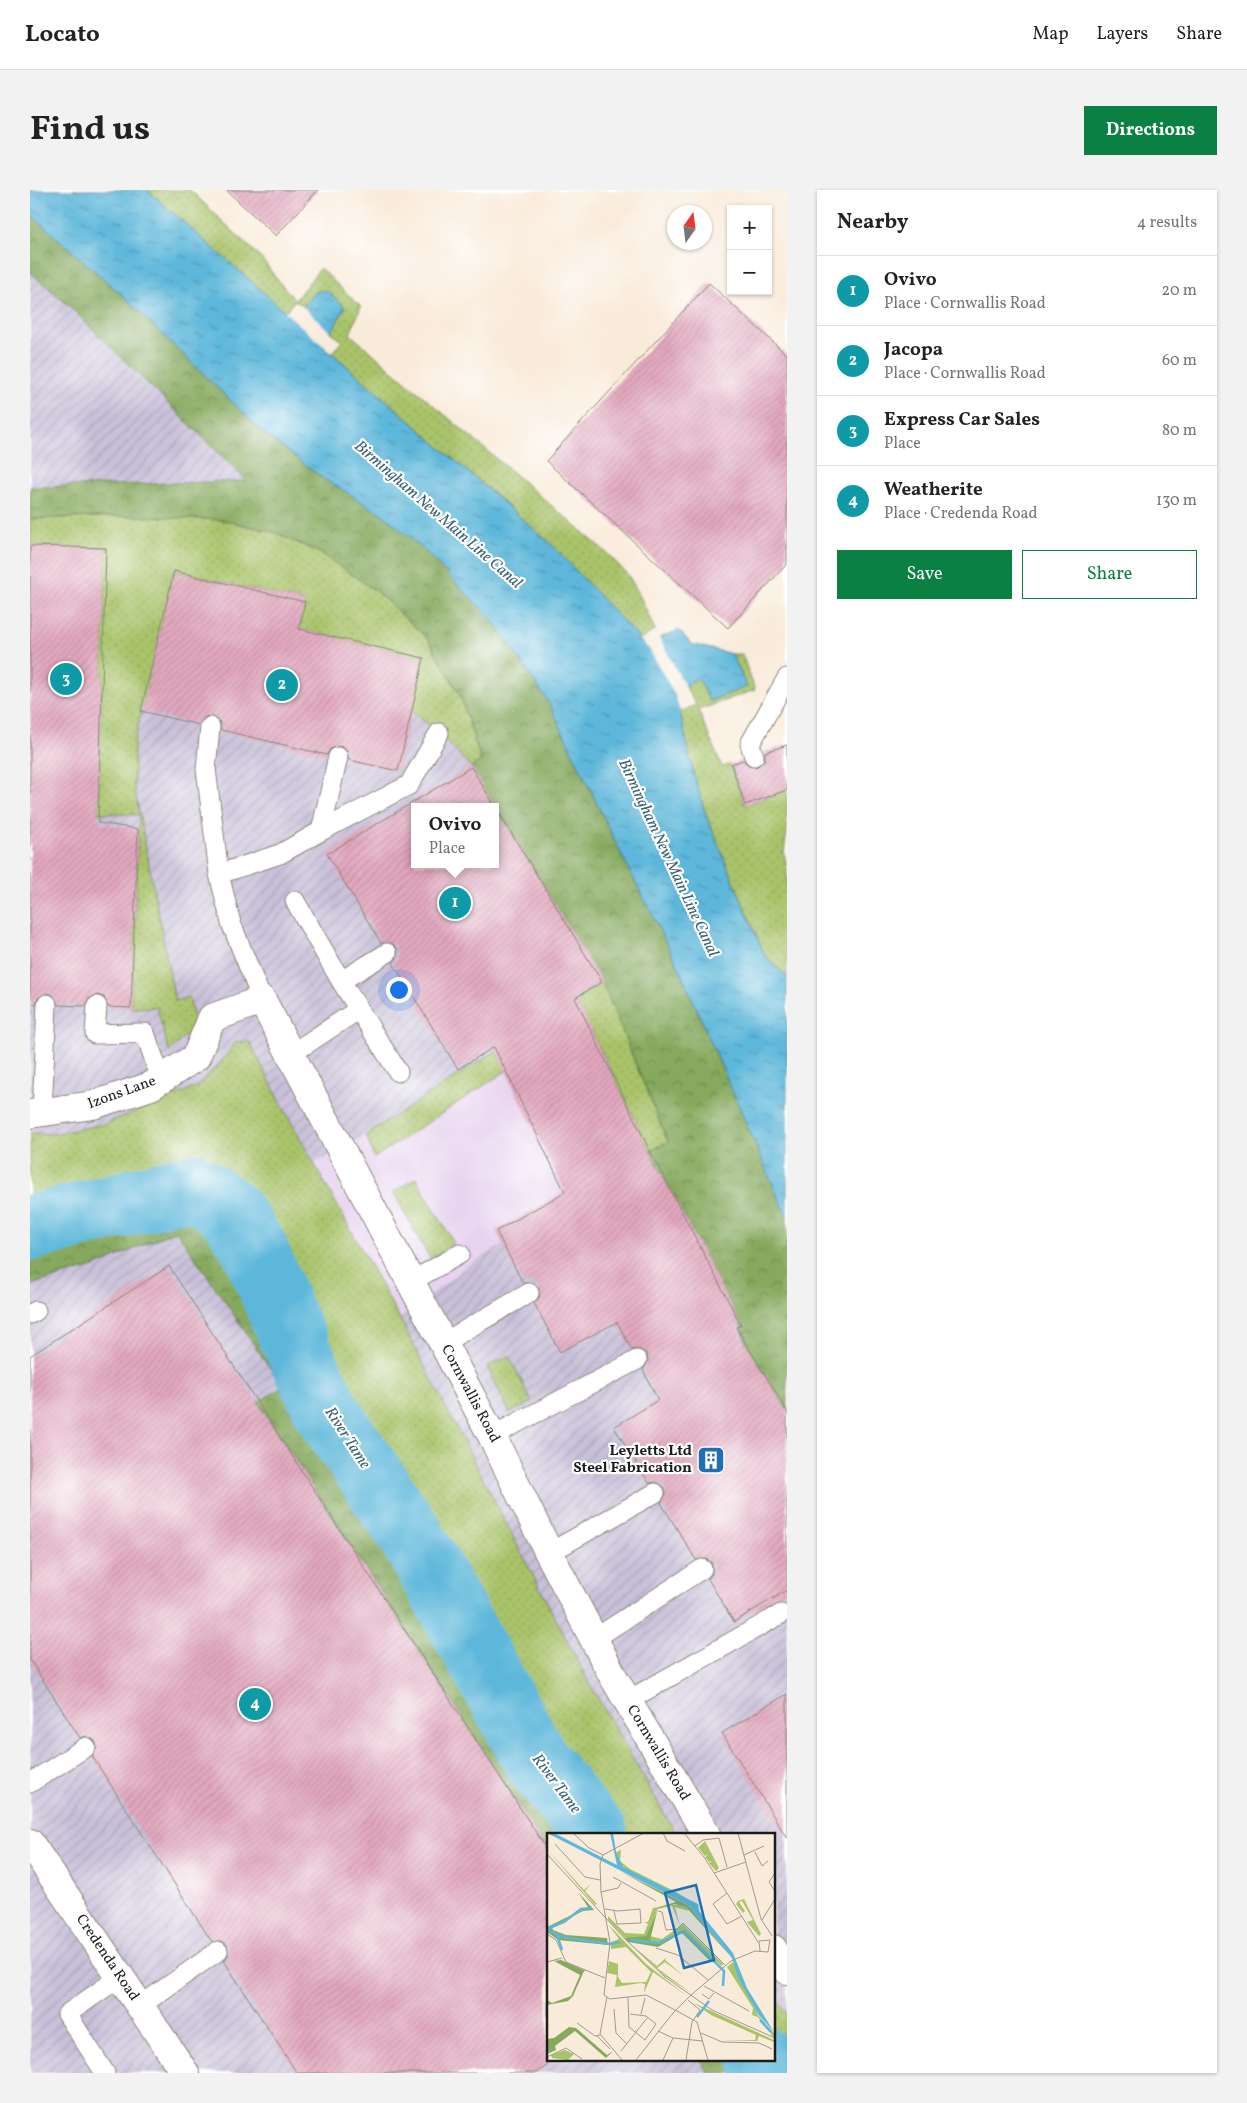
<!DOCTYPE html>
<meta charset="utf-8">
<style>
:root{--surface:#fff;--page:#f2f2f2;--text:#222;--muted:#767676;--line:#e0e0e0;--accent:#0b8043}
body{margin:0;font-family:Vollkorn,serif;background:var(--page);color:var(--text)}
.controls{position:absolute;right:15px;top:15px;display:grid;overflow:hidden;border-radius:0px;box-shadow:0 1px 4px #0004}
.controls button{width:45px;height:45px;display:grid;place-items:center;padding:0;border:0;border-bottom:1px solid var(--line);background:var(--surface);color:var(--text);font:25px sans-serif}
.compass{position:absolute;left:637px;top:15px;width:45px;height:45px;border-radius:50%;background:var(--surface);box-shadow:0 1px 4px #0004;rotate:14deg}
.you{position:absolute;left:368px;top:799px;width:18px;height:18px;margin:-12px;border:4px solid #fff;border-radius:50%;background:#1a73e8;box-shadow:0 0 0 8px #1a73e833}
.badge{display:grid;place-items:center;width:32px;height:32px;border-radius:50%;background:var(--accent);color:#fff;font-size:16px;font-weight:700}
.pin{position:absolute;translate:-50% -50%;border:2px solid #fff;box-shadow:0 1px 5px #0006}
.popup{position:absolute;left:381px;top:613px;width:88px;height:65px;box-sizing:border-box;display:grid;place-content:center;border-radius:0px;background:var(--surface);filter:drop-shadow(0 1px 4px #0005);font-size:16px;white-space:nowrap;color:var(--muted)}
.popup b{font-size:19px;color:var(--text)}
.popup::after{content:'';position:absolute;left:50%;top:100%;margin-left:-10px;border:10px solid transparent;border-top-color:var(--surface)}
.list{margin:0;padding:0;list-style:none}
h2{display:flex;justify-content:space-between;align-items:center;height:65px;margin:0;padding:0 20px;font-size:21px}
h2 small{font-size:16px;font-weight:400;color:var(--muted)}
.list li{display:grid;grid-template-columns:32px 1fr auto;gap:15px;align-items:center;box-sizing:border-box;height:70px;padding:0 20px;border-top:1px solid var(--line)}
.list b{display:block;font-size:19px;white-space:nowrap}
.list p{margin:0;font-size:16px;white-space:nowrap;color:var(--muted)}
.list em{font-size:16px;font-style:normal;color:var(--muted)}
.actions{display:flex;gap:10px;padding:15px 20px}
.actions a{flex:1;padding:11px 0;border:1px solid var(--accent);border-radius:0px;text-align:center;font-size:18px;color:var(--accent)}
.actions .main{background:var(--accent);color:#fff}
.map{position:relative;flex:none;width:757px;height:1883px;overflow:hidden;border-radius:0px}
header{display:flex;align-items:center;gap:30px;box-sizing:border-box;height:70px;padding:0 25px;background:var(--surface);border-bottom:1px solid var(--line)}
header strong{font-size:24px}
nav{display:flex;gap:28px;margin-inline-start:auto;font-size:18px}
.intro{display:flex;align-items:center;justify-content:space-between;box-sizing:border-box;height:120px;padding:0 30px}
h1{margin:0;font-size:35px}
.button{padding:12px 22px;border-radius:0px;background:var(--accent);color:#fff;font-size:18px;font-weight:700}
main{display:flex;gap:30px;padding:0 30px}
aside{flex:1;background:var(--surface);border-radius:0px;box-shadow:0 1px 4px #0004}
.map>svg:first-child{display:block}
</style>
<header>
<strong>Locato</strong>
<nav><a>Map</a><a>Layers</a><a>Share</a></nav>
</header>
<div class="intro"><h1>Find us</h1><a class="button">Directions</a></div>
<main>
<div class="map">
<svg width="757" height="1883" viewBox="0 0 757 1883">
<defs>
<pattern id="industrial-furrows" width="10" height="10" patternUnits="userSpaceOnUse" patternTransform="scale(1.25)"><rect width="10" height="10" fill="#c8bfd8"/><path d="M-1 1l2-2M0 10L10 0M9 11l2-2" fill="none" stroke="#aba4b9"/></pattern>
<pattern id="grass-dots" width="8" height="8" patternUnits="userSpaceOnUse" patternTransform="scale(1.25)"><rect width="8" height="8" fill="#a8c369"/><path d="M2 2h.1M6 6h.1" fill="none" stroke="#90a75a" stroke-width="1.8" stroke-linecap="round"/></pattern>
<pattern id="forest-crowns" width="20" height="18" patternUnits="userSpaceOnUse" patternTransform="scale(1.25)"><rect width="20" height="18" fill="#86a95d"/><path d="M2 6a3 3 0 1 1 6 0M12 15a3 3 0 1 1 6 0" fill="none" stroke="#6d894c"/></pattern>
<pattern id="water-ripples" width="26" height="14" patternUnits="userSpaceOnUse" patternTransform="scale(1.25)"><rect width="26" height="14" fill="#5db7da"/><path d="M2 4q2-2 4 0t4 0M15 11q2-2 4 0t4 0" fill="none" stroke="#4c94b0"/></pattern>
<pattern id="building-hatch" width="6" height="6" patternUnits="userSpaceOnUse" patternTransform="scale(1.25)"><rect width="6" height="6" fill="#e2a7be"/><path d="M-1 1l2-2M0 6l6-6M5 7l2-2" fill="none" stroke="#c18fa3"/></pattern>
</defs>
<rect width="100%" height="100%" fill="#fff"/>
<filter id="ink" filterUnits="userSpaceOnUse"><feTurbulence type="fractalNoise" baseFrequency=".02" numOctaves="2"/><feDisplacementMap in="SourceGraphic" scale="10" xChannelSelector="R" yChannelSelector="G"/><feConvolveMatrix kernelMatrix="1 2 1 2 8 2 1 2 1" color-interpolation-filters="sRGB"/></filter>
<filter id="wash" filterUnits="userSpaceOnUse"><feTurbulence type="fractalNoise" baseFrequency=".0096" numOctaves="4" result="noise"/><feDisplacementMap in="SourceGraphic" scale="20" xChannelSelector="R" yChannelSelector="G"/><feGaussianBlur stdDeviation="1.12" result="paint"/><feColorMatrix in="noise" values="0 0 0 0 0 0 0 0 0 0 0 0 0 0 0 0 0 1.4 0 .05"/><feComposite in="paint" operator="in"/></filter>
<g filter="url(#wash)">
<rect width="100%" height="100%" fill="#f9ebda"/>
<path fill="#e7d2ef" d="M572,792l66,160 -172,90 7,13 -36,21 -67,53 -86,-155 52,-29z"/>
<path fill="url(#industrial-furrows)" fill-rule="evenodd" d="M0,82l37,32 180,177 -217,5z
M0,329l343,70 229,393 -236,153 -52,29 -24,-44 -54,-78 -17,23 -23,22 -91,37 -52,10 -23,-1zM385,617h80v57h-80z
M638,952l73,183 6,21 40,65v602l-14,-17v-162h-97l-88,-153 -188,-362 67,-53 36,-21 -7,-14 69,-39z
M145,1040l108,157 -25,15 290,449v208h152l8,14h-678v-789l64,-17z"/>
<path fill="url(#grass-dots)" stroke="#627042" d="M117,0h43l71,68 15,20 19,22 25,-32 41,39 -11,27 256,218 22,23 10,17 17,38 -15,10 -88,-95 -220,-192 10,-12 -11,-9 14,-25 -28,-16 -14,15 -8,-6 -10,12z
M103,326l90,4 51,12 48,22 51,35 55,50 32,56 21,66 -10,6 -32,-34 -28,-22 12,-53 -124,-29 6,-27 -131,-31 -40,173v42l41,215 14,-4 6,29 -26,26 -12,-45 -26,1 8,-193 -41,-2 8,-265 -76,-2v-27z
M702,464h10l13,36 -57,20 24,57 9,-3 14,41 42,-15v41l-3,21 3,17v108l-22,-21 -59,-141 -12,-40 -14,-63 16,-7 -11,-19 9,-7 53,8z
M572,792l66,160 -18,9 -59,-121 -85,41 -132,87 -8,-23z
M219,851l41,79 110,199 188,362 88,153h-81l-57,-71 -129,-231 -81,-119 -47,-101 -26,-63 -61,-63 -164,42v-95l23,1 52,-10 91,-37 23,-22 17,-23z
M386,988l38,65 -24,16 -37,-67z
M479,1166l23,46 -22,11 -23,-46z
M743,1806l14,17v60h-16l-10,-14h12z"/>
<path fill="url(#forest-crowns)" stroke="#51623c" d="M0,24l92,81 145,141 54,41 61,37 38,32 75,77 54,80 73,153 55,108 110,253v194l-40,-65 -6,-21 -91,-174 18,-9 -66,-160 -131,-215 10,-7 -21,-65 -32,-56 -55,-50 -51,-35 -48,-22 -51,-12 -90,-4 -103,3v-32l217,-6 -180,-177 -37,-32z
M164,996l37,26 24,37 26,63 47,101 81,119 129,231 57,71h-47v17l-290,-449 25,-15 -107,-157 -82,37 -64,18v-57z
M670,1869h61l10,14h-63z"/>
<path fill="url(#water-ripples)" stroke="#3c6a7b" d="M0,0h117l146,128 24,-27h10l18,16 -21,39 228,199 97,104 13,-4 -3,-7 20,-8 12,14 41,10 15,33 -38,14 -9,-20 -5,-2 -19,16 18,80 12,40 59,141 22,21v240l-110,-253 -55,-108 -73,-153 -54,-80 -75,-77 -38,-32 -61,-37 -54,-41 -145,-141 -92,-81z"/>
<path fill="#f9ebda" d="M271,115l32,29 -6,11 6,6 -1,2 -47,-41 2,-2 6,5z
M628,446l28,52 -8,8 4,15 -2,1 -5,-17 -26,-46 -9,-9 2,-2 8,9 9,-4 -3,-5z"/>
<g fill="none" stroke-linecap="round" stroke-linejoin="round">
<path stroke="#5db7da" stroke-width="66" d="M0,1038l164,-42 37,26 24,37 26,63 47,101 81,119 129,231 57,71
M731,1869l9,14"/>
</g>
<g id="blocks">
<path fill="url(#building-hatch)" fill-rule="evenodd" d="M196,0h92l-42,46z
M679,93l78,72v209l-59,64 -182,-167z
M0,356l76,2 -8,275 40,6 -7,179 -23,-1 -4,-10 -7,-2 -9,4 -2,7 -28,-1 -5,-10 -6,-2 -9,5 -2,6h-6z
M144,381l131,31 -6,27 125,29 -26,113 -49,-11 -3,-11 -6,-3 -10,3 -3,6 -106,-25 -1,-8 -8,-6 -7,1 -6,8 -58,-14z
M757,555v45l-42,15 -14,-41 12,-4 8,7 7,-1 7,-7v-7z
M441,577l131,215 -27,16 75,153 91,174 -5,2 51,84v179l-53,32 -26,-43 4,-5v-11l-5,-4 -11,1 -35,-57 5,-9 -2,-7 -8,-5 -7,1 -35,-56 44,-27 -15,-30 5,-9 -1,-7 -9,-5 -6,1 -15,-28 -57,30 -26,-49 5,-5v-10l-5,-5h-11l-27,-52 69,-39 -71,-145 -36,22 -65,-106 4,-5v-10l-5,-5h-11l-54,-89zM385,617h80v57h-80z
M139,1076l379,585v214l-12,8h-239l-73,-112 4,-6 -1,-10 -5,-4 -10,1 -120,-186 5,-9 -2,-6 -9,-5 -6,2 -50,-78v-304z
M757,1504v144l-65,-105z"/>
</g>
</g>
<g filter="url(#ink)">
<use href="#blocks" fill-opacity="0" stroke="#8a847b" stroke-width="1"/>
<g fill="none" stroke-linecap="round" stroke-linejoin="round">
<g stroke="#8a847b" stroke-width="21">
<path id="service" d="M180,537l-4,42 13,105 61,-20 41,-23
M724,566l-4,-12 37,-66
M308,567l-17,74 88,-46 30,-52
M189,684l12,49 31,77
M265,711l46,80
M357,763l-46,28 57,91
M67,816l-2,28 50,-1 16,46
M261,864l67,-44
M12,922l5,-108
M380,1092l50,-28
M0,1124l6,-3
M413,1153l86,-50
M462,1246l145,-76
M519,1363l106,-60
M564,1449l108,-70
M597,1511l154,-87
M0,1593l56,-36
M110,1816l78,-55
M75,1883l-38,-59 53,-37"/>
</g>
<g stroke="#8a847b" stroke-width="30">
<path id="minor" d="M0,924l63,-9 58,-19 45,-29 16,-39 50,-18 230,436 57,117 65,125 92,156
M0,1653l155,230
M743,1759l14,21"/>
</g>
<use href="#service" stroke="#fff" stroke-width="19"/>
<use href="#minor" stroke="#fff" stroke-width="28"/>
</g>
</g>
<defs>
<g id="building-square" transform="scale(1.4375)"><rect x="-9" y="-9" width="18" height="18" rx="4" fill="#1f6fb2" stroke="#fff"/><path d="M-4-6H4V6H1V3H-1V6H-4ZM-2.5-4.3h1.7v1.8h-1.7ZM.8-4.3h1.7v1.8H.8ZM-2.5-1h1.7V.8h-1.7ZM.8-1h1.7V.8H.8Z" fill="#fff"/></g>
</defs>
<g fill-rule="evenodd">
<use href="#building-square" x="681" y="1270"/>
</g>
<g text-anchor="middle" dominant-baseline="central" stroke-width="4.5" stroke-linejoin="round" paint-order="stroke">
<g font-size="15" fill="#1c1c1c" stroke="#fff">
<text transform="translate(92 903) rotate(-20)">Izons Lane</text>
<text transform="translate(440 1204) rotate(62)">Cornwallis Road</text>
<text transform="translate(628 1563) rotate(59)">Cornwallis Road</text>
<text transform="translate(77 1768) rotate(56)">Credenda Road</text>
</g>
<g font-size="15" font-weight="bold" fill="#1c1c1c" stroke="#fff" text-anchor="end">
<text x="662" y="1261">Leyletts Ltd<tspan x="662" dy="17">Steel Fabrication</tspan></text>
</g>
<g font-size="16" font-style="italic" fill="#396271" stroke="#fff">
<text transform="translate(408 325) rotate(41)">Birmingham New Main Line Canal</text>
<text transform="translate(638 668) rotate(65)">Birmingham New Main Line Canal</text>
<text transform="translate(317 1248) rotate(57)">River Tame</text>
<text transform="translate(526 1594) rotate(53)">River Tame</text>
</g>
</g>
<g transform="translate(517 1643)">
<rect width="228" height="228" fill="#f9ebda"/>
<path d="M158,8l14,27 -3,3 -7,-8 4,-3 -4,2 -4,-5 4,-3 -4,2 -7,-8zM0,16l37,41 7,-6 -6,7 12,13 -2,1zM74,17l-1,11 10,8 48,24 17,11 -69,-35 -6,-5 -4,-12zM197,66l17,35 -2,2 -12,-14 6,-2 -11,-19 -3,1 6,9 -2,2 -7,-9 2,-3zM132,71l7,3 3,4 -14,-4 5,19 -8,-20 -14,3 -11,26 -3,3h-19l-17,-18v-4l17,17 19,1 4,-10 -4,-2h4l5,-14zM61,91l38,40 41,32 -34,-24 -9,21 1,-9 -4,-1 -26,4 2,-12 -10,-2 2,-12 9,3v13l4,6 24,-1 5,-10 -25,-25 -15,2v-7l8,-3zM136,91l40,40 -1,2 -40,-35 -21,12 -12,-3 1,-4 12,3zM81,109l29,24 10,-9 -2,3 19,16 -19,-14 -8,6 34,25 -26,-17zM186,129l25,53 16,18v5l-16,-21 -6,-2 1,-7 -26,-41zM147,170l80,37v2l-15,-6 -2,5 -38,-1h36l1,-5 -45,-20zM18,217l9,4 -6,6 -16,-2 -1,-3z" fill="#a8c369"/>
<path d="M73,38l68,34 44,53 -46,-51 -10,-3 -21,4 21,-6zM31,59l16,18 -11,1 -31,16 1,3 13,5 41,3 1,7 -50,-5 -11,-8v-5l41,-20zM110,79l-7,28 11,3 21,-12 39,36 -13,-8 -26,-26 -24,14 -30,-5 -3,-4 21,-2zM14,127l25,11h-2l-11,25 -5,5 -21,4v-5l5,3 19,-7 9,-21 -26,-14zM22,194l7,1 31,27 6,-4 -7,7 -31,-27 -20,15 1,4 -9,4v-15l7,-1z" fill="#86a95d"/>
<path d="M0,0h7l63,32 -7,-32h3l3,19 7,15 75,37 1,7 34,42 14,35 27,44 -16,-18 -20,-37 -6,-19 -44,-53z" fill="#5db7da"/>
<path fill="none" stroke="#5db7da" stroke-width="2.5" d="M0,96l17,-7 17,-13 11,-1M0,97l19,8 45,6 9,-2M10,102l5,15M83,107l29,3 25,-12 40,40 -1,15M150,184l12,-16M213,187l11,12"/>
<path fill="none" stroke="#a1988e" stroke-width="1" d="M26,0l16,15 14,7 -3,9 1,28 9,50 -6,53 6,4 36,-4 31,16M116,0l4,8 18,10M137,0l20,24 54,85M191,0l23,86 11,17M8,11l30,33 15,3M148,13l8,-6 16,-2 8,29M208,19l7,14 6,-5M0,21l78,85 40,38 47,33 63,28M56,22l41,-22M197,22l20,-9M167,40l32,-11M228,40l-6,9 6,9M66,44l43,24M54,59l17,-4 3,-5M180,60l-14,11 14,20 15,-8M58,76l13,2 22,-2 1,14 -24,1 -3,-13M111,78l4,1 4,18 11,-1 6,-6 42,42M215,87l13,-21M0,101l9,6 10,22 39,16M109,115l22,7 30,25M0,129l15,-4M157,153l45,25M155,161l7,5 5,-6M60,164l-7,37 22,26M81,164l1,30 16,13 11,-16 -10,-8 -16,-2M67,176l2,24 11,11M130,178l20,11 11,38M94,181l4,-16M30,190l18,13 5,-1M111,198l15,7 30,3M154,200l21,9 37,1 13,6M50,203l13,13M74,218l27,-34M0,224l19,-9 16,11M89,227l37,-47 18,-18 40,-34 24,-10 13,1 2,-12 -11,1 1,10M116,227l10,-22M139,227l6,-38 8,-12 -12,-10"/>
<path fill="#1f6fb2" fill-opacity="0.15" stroke="#1f6fb2" stroke-width="2.5" d="M149,52l18,75 -30,8 -19,-75z"/>
<rect width="228" height="228" fill="none" stroke="#1c1c1c" stroke-width="2.5"/>
</g>
</svg>
<div class="controls">
<button>+</button>
<button>−</button>
</div>
<svg class="compass" viewBox="-18 -18 36 36"><path d="M0-13l5 13h-10z" fill="#e53935"/><path d="M0 13l5-13h-10z" fill="#767676"/></svg>
<div class="you"></div>
<div class="pin badge" style="left:425px;top:713px;background:#0f9aa8">1</div>
<div class="popup"><b>Ovivo</b>Place</div>
<div class="pin badge" style="left:252px;top:495px;background:#0f9aa8">2</div>
<div class="pin badge" style="left:36px;top:489px;background:#0f9aa8">3</div>
<div class="pin badge" style="left:225px;top:1514px;background:#0f9aa8">4</div>
</div>
<aside>
<h2>Nearby<small>4 results</small></h2>
<ul class="list">
<li><span class="badge" style="background:#0f9aa8">1</span><div><b>Ovivo</b><p>Place · Cornwallis Road</p></div><em>20 m</em></li>
<li><span class="badge" style="background:#0f9aa8">2</span><div><b>Jacopa</b><p>Place · Cornwallis Road</p></div><em>60 m</em></li>
<li><span class="badge" style="background:#0f9aa8">3</span><div><b>Express Car Sales</b><p>Place</p></div><em>80 m</em></li>
<li><span class="badge" style="background:#0f9aa8">4</span><div><b>Weatherite</b><p>Place · Credenda Road</p></div><em>130 m</em></li>
</ul>
<div class="actions"><a class="main">Save</a><a>Share</a></div>
</aside>
</main>
